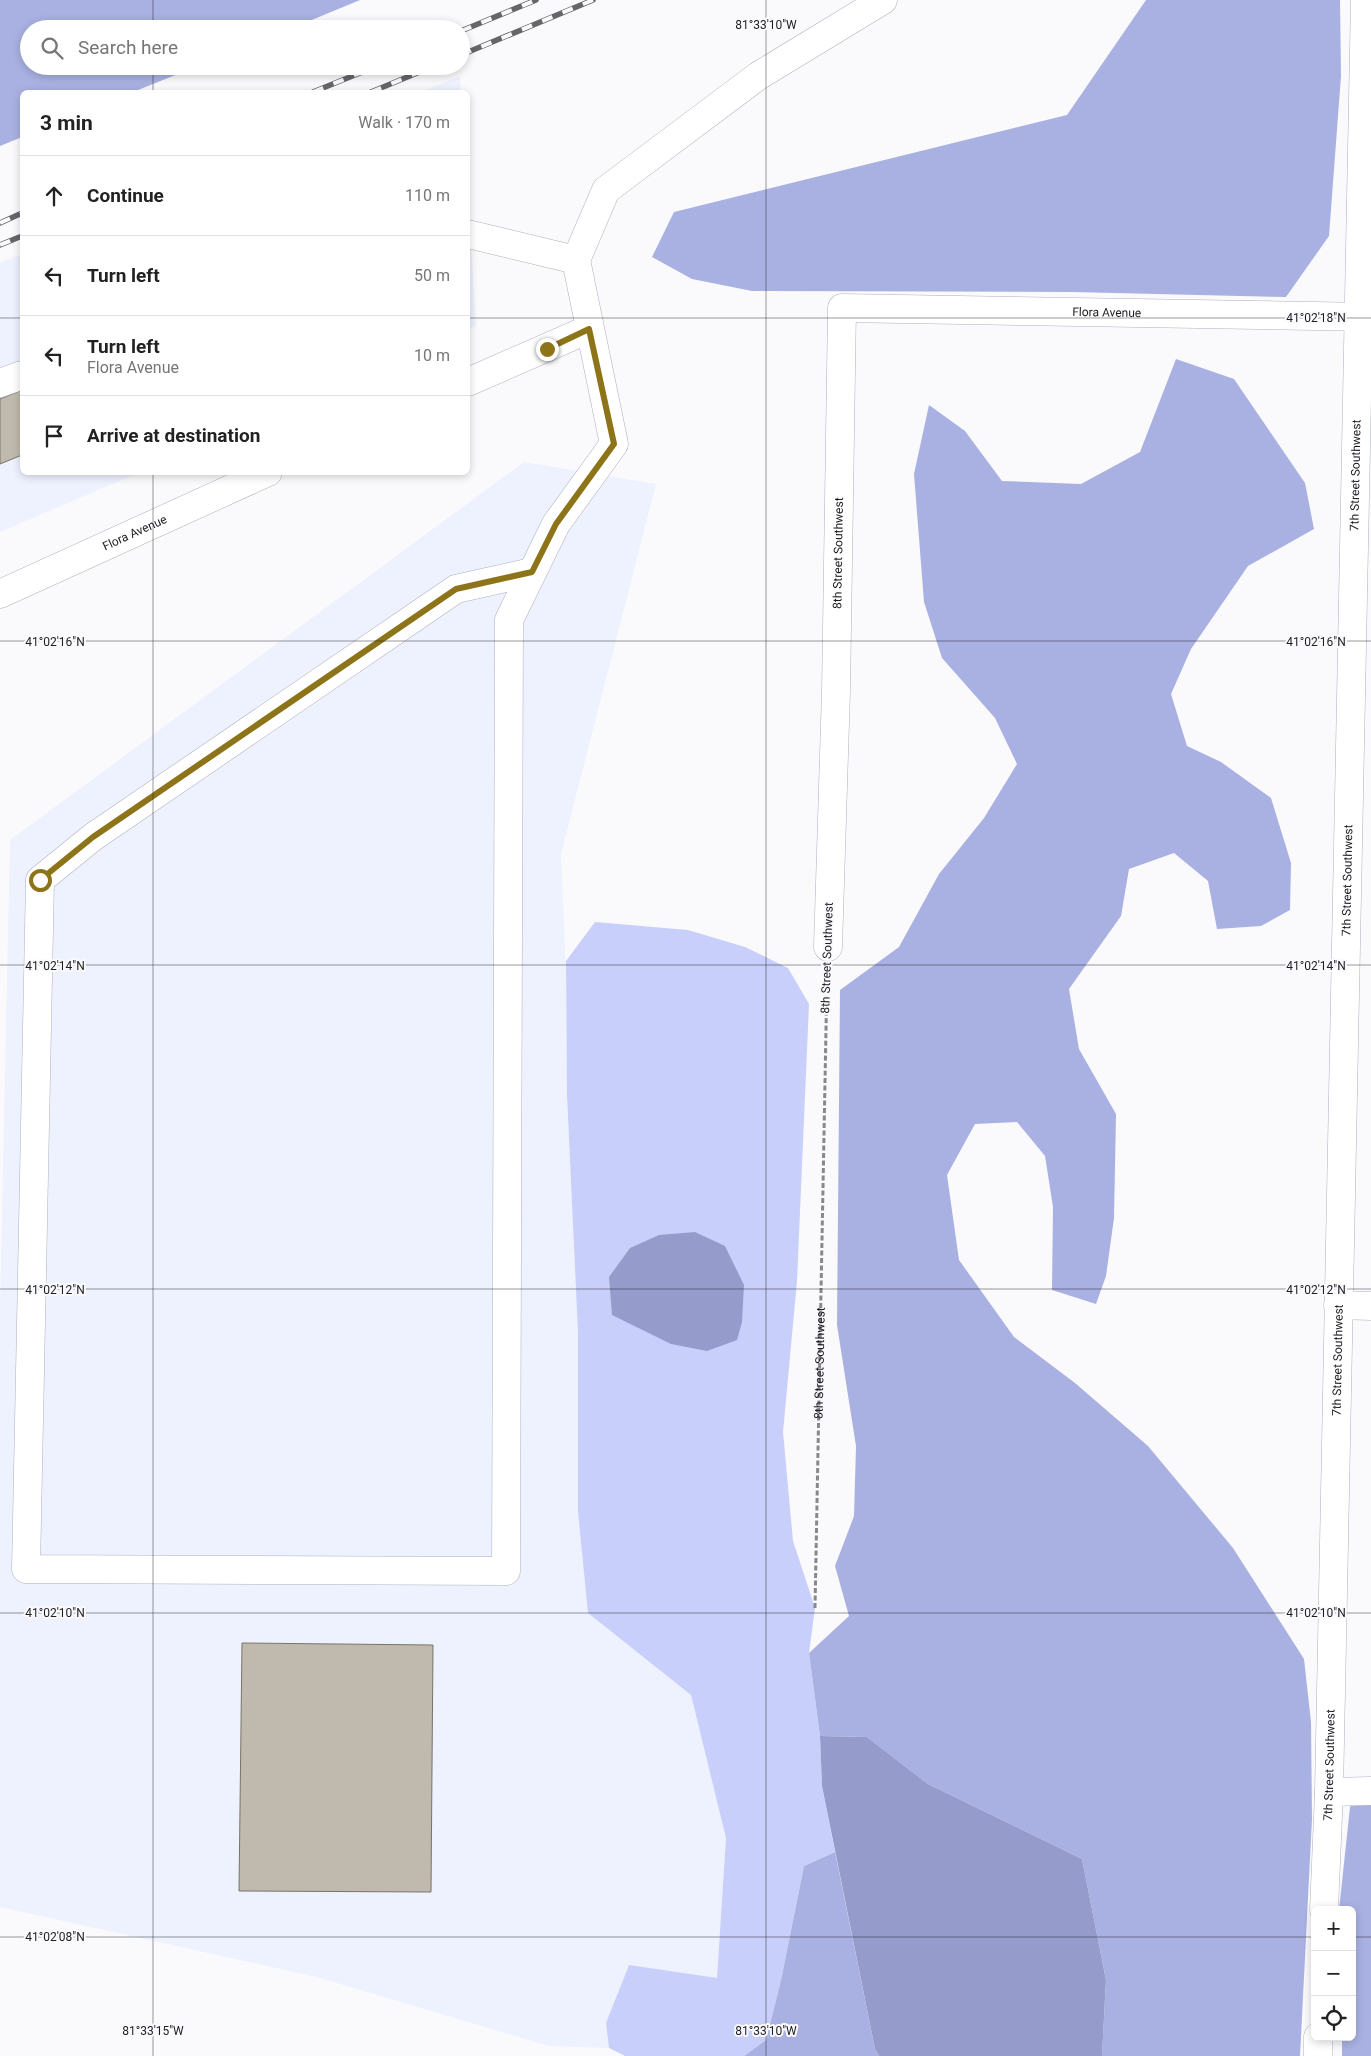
<!DOCTYPE html>
<meta charset="utf-8">
<style>
:root{--surface:#fff;--page:#f2f2f2;--text:#222;--muted:#767676;--line:#e0e0e0}
body{margin:0;font-family:Roboto,sans-serif;background:var(--page);color:var(--text)}
.controls{position:absolute;right:15px;bottom:15px;display:grid;overflow:hidden;border-radius:8px;box-shadow:0 2px 8px #0003}
.controls button{width:45px;height:45px;display:grid;place-items:center;padding:0;border:0;border-bottom:1px solid var(--line);background:var(--surface);color:var(--text);font:25px sans-serif}
.stop{position:absolute;width:15px;height:15px;margin:-11px;border:4px solid #8d7418;border-radius:50%;background:#fff}
.stop.end{background:#8d7418;border-color:#fff;box-shadow:0 1px 5px #0008}
.list{margin:0;padding:0;list-style:none}
h2{display:flex;justify-content:space-between;align-items:center;height:65px;margin:0;padding:0 20px;font-size:21px}
h2 small{font-size:16px;font-weight:400;color:var(--muted)}
.list li{display:grid;grid-template-columns:32px 1fr auto;gap:15px;align-items:center;box-sizing:border-box;height:80px;padding:0 20px;border-top:1px solid var(--line)}
.list b{display:block;font-size:19px;white-space:nowrap}
.list p{margin:0;font-size:16px;white-space:nowrap;color:var(--muted)}
.list em{font-size:16px;font-style:normal;color:var(--muted)}
.icon{flex:none;width:28px;height:28px;fill:none;stroke:currentColor;stroke-width:2;stroke-linecap:round;stroke-linejoin:round}
.map{position:relative;flex:none;width:1371px;height:2056px;overflow:hidden}
.search{position:absolute;background:var(--surface);box-shadow:0 2px 8px #0003;left:20px;top:20px;width:450px;height:55px;display:flex;align-items:center;gap:12px;box-sizing:border-box;padding:0 18px;border-radius:28px;color:var(--muted);font-size:19px}
.panel{position:absolute;background:var(--surface);box-shadow:0 2px 8px #0003;left:20px;top:90px;width:450px;height:385px;border-radius:8px}
.map>svg:first-child{display:block}
</style>
<div class="map">
<svg width="1371" height="2056" viewBox="0 0 1371 2056">
<rect width="100%" height="100%" fill="#fafafd"/>
<path fill="#eef1fe" d="M460,76l1,16h-41z
M468,193l8,133 -8,4z
M22,254v218l116,1 -138,59v-269z
M524,462l132,22 -95,370 5,118 1,123 11,238v179l10,101 103,82 35,143 -9,141 -88,-14 -23,58 3,25 -60,-2 -232,-69 -317,-70v-601l10,-466z"/>
<path fill="#c8cffa" d="M595,922l93,8 57,17 43,21 21,36 -12,277 -14,151 10,109 22,67 -6,45 11,83 2,50 13,66 -31,14 -23,114 -15,60 -22,16h-119l-16,-8 -3,-25 23,-58 88,13 9,-140 -35,-143 -103,-82 -10,-101v-179l-11,-238 -1,-134z"/>
<path fill="#a9b1e2" d="M0,0h360l-70,29h-261v37h169l-65,26h-111v45l-22,9z
M1146,0h194l1,76 -12,160 -43,61 -214,-5 -320,-1 -60,-12 -40,-22 22,-45 393,-97z
M1176,359l58,20 71,104 9,46 -66,37 -57,83 -20,45 16,52 34,16 50,36 20,65 -1,47 -29,16 -44,3 -9,-48 -34,-28 -45,16 -8,47 -52,73 10,60 37,65 -2,104 -8,58 -10,28 -44,-14 1,-83 -8,-51 -28,-34 -42,2 -28,51 12,85 55,77 61,46 73,63 85,102 71,111 7,63 1,97 -12,237h-198l4,-76 -24,-121 -154,-75 -61,-47 -47,-1 -11,-83 40,-37 -14,-50 19,-50 2,-70 -19,-121 3,-335 59,-43 40,-73 45,-56 33,-54 -22,-46 -53,-60 -18,-56 -10,-128 15,-69 36,26 37,50 79,3 59,-32z
M1371,1777v279h-29v-19h10v-127h-13l11,-103z
M835,1852l40,197 4,7h-135l22,-16 15,-60 23,-114z"/>
<path fill="#959ccb" d="M695,1232l30,14 19,39 -2,37 -5,18 -30,11 -36,-7 -59,-29 -3,-38 21,-29 29,-13z
M820,1736l47,1 61,47 154,75 24,121 -4,76h-223l-4,-7 -53,-263z"/>
<path fill="#bfbaad" stroke="#787468" d="M22,390v65l-22,9v-65z
M242,1643l191,2 -2,247 -192,-1z"/>
<g fill="none" stroke-linecap="round" stroke-linejoin="round">
<g stroke="#aeb0be" stroke-width="29">
<g id="minor">
<path d="M468,234l108,26"/>
<path d="M468,382l121,-53"/>
<path d="M0,383l22,-8"/>
<path d="M532,572l-76,17 -363,248 -53,43 -14,689 480,2 3,-951 47,-96 58,-80 -38,-184 30,-70 152,-114 125,-76"/>
<path id="s2" d="M0,594l268,-122"/>
<path id="s3" d="M828,947l8,-256 6,-383 529,9"/>
<path d="M1338,1305l33,1"/>
<path d="M1329,1792l42,-1"/>
<path id="s4" d="M1324,1910l5,-118 36,-1792"/>
<path d="M1318,2056v-19"/>
</g>
</g>
<path stroke="#87888c" stroke-width="3" stroke-dasharray="5 2.5" stroke-linecap="butt" id="s1" d="M815,1608l12,-631"/>
<use href="#minor" stroke="#fff" stroke-width="28"/>
<g stroke="#65666a" stroke-width="5.5">
<path id="rail" d="M461,31l75,-31
M461,55l132,-55
M313,92l64,-26
M371,92l63,-26
M0,223l22,-10
M0,245l22,-9"/>
</g>
<use href="#rail" stroke="#fafafd" stroke-width="4" stroke-dasharray="11" stroke-linecap="butt"/>
</g>
<g fill="none" stroke-linecap="round" stroke-linejoin="round">
<path stroke="#8d7418" stroke-width="6" d="M40,880l53,-43 363,-248 76,-17 24,-48 58,-80 -25,-115 -42,20"/>
</g>
<path fill="none" stroke="#1c1d22" stroke-width="1" stroke-opacity="0.45" d="M153,0v29M766,0v2056M153,66v26M0,318h22M468,318h903M153,472v1584M0,641h1371M0,965h1371M0,1289h1371M0,1613h1371M0,1937h1315M1352,1937h19"/>
<g text-anchor="middle" dominant-baseline="central" stroke-width="4" stroke-linejoin="round" paint-order="stroke">
<g font-size="12" fill="#1c1d22" stroke="#fafafd">
<text stroke="none"><textPath href="#s3" startOffset="904">Flora Avenue</textPath></text>
<text stroke="none"><textPath href="#s4" startOffset="1435">7th Street Southwest</textPath></text>
<text stroke="none"><textPath href="#s2" startOffset="148">Flora Avenue</textPath></text>
<text stroke="none"><textPath href="#s3" startOffset="394">8th Street Southwest</textPath></text>
<text stroke="none"><textPath href="#s4" startOffset="1030">7th Street Southwest</textPath></text>
<text transform="translate(827 958) rotate(-88)">8th Street Southwest</text>
<text stroke="none"><textPath href="#s4" startOffset="550">7th Street Southwest</textPath></text>
<text stroke="none"><textPath href="#s1" startOffset="245">8th Street Southwest</textPath></text>
<text stroke="none"><textPath href="#s4" startOffset="145">7th Street Southwest</textPath></text>
</g>
</g>
<g font-size="12" text-anchor="middle" fill="#1c1d22" stroke="#fafafd" stroke-width="4" stroke-linejoin="round" paint-order="stroke">
<text x="766" y="29">81°33'10"W</text>
<text x="1316" y="322">41°02'18"N</text>
<text x="55" y="646">41°02'16"N</text>
<text x="1316" y="646">41°02'16"N</text>
<text x="55" y="970">41°02'14"N</text>
<text x="1316" y="970">41°02'14"N</text>
<text x="55" y="1294">41°02'12"N</text>
<text x="1316" y="1294">41°02'12"N</text>
<text x="55" y="1617">41°02'10"N</text>
<text x="1316" y="1617">41°02'10"N</text>
<text x="55" y="1941">41°02'08"N</text>
<text x="153" y="2035">81°33'15"W</text>
<text x="766" y="2035">81°33'10"W</text>
</g>
</svg>
<div class="controls">
<button>+</button>
<button>−</button>
<button><svg class="icon" aria-label="locate" viewBox="0 0 24 24"><circle cx="12" cy="12" r="6"/><path d="M12 2v4M12 18v4M2 12h4M18 12h4"/></svg></button>
</div>
<div class="stop" style="left:40px;top:880px"></div>
<div class="stop end" style="left:547px;top:349px"></div>
<div class="search"><svg class="icon" aria-label="search" viewBox="0 0 24 24"><circle cx="10" cy="10" r="6"/><path d="M15 15l6 6"/></svg>Search here</div>
<section class="panel">
<h2>3 min<small>Walk · 170 m</small></h2>
<ul class="list">
<li><svg class="icon" aria-label="ahead" viewBox="0 0 24 24"><path d="M12 20V5M6 11l6-6 6 6"/></svg><div><b>Continue</b></div><em>110 m</em></li>
<li><svg class="icon" aria-label="left" viewBox="0 0 24 24"><path d="M17 20v-9H6M10 6l-5 5 5 5"/></svg><div><b>Turn left</b></div><em>50 m</em></li>
<li><svg class="icon" aria-label="left" viewBox="0 0 24 24"><path d="M17 20v-9H6M10 6l-5 5 5 5"/></svg><div><b>Turn left</b><p>Flora Avenue</p></div><em>10 m</em></li>
<li><svg class="icon" aria-label="arrive" viewBox="0 0 24 24"><path d="M6 21V4h12l-3 4 3 4H6"/></svg><div><b>Arrive at destination</b></div></li>
</ul>
</section>
</div>
